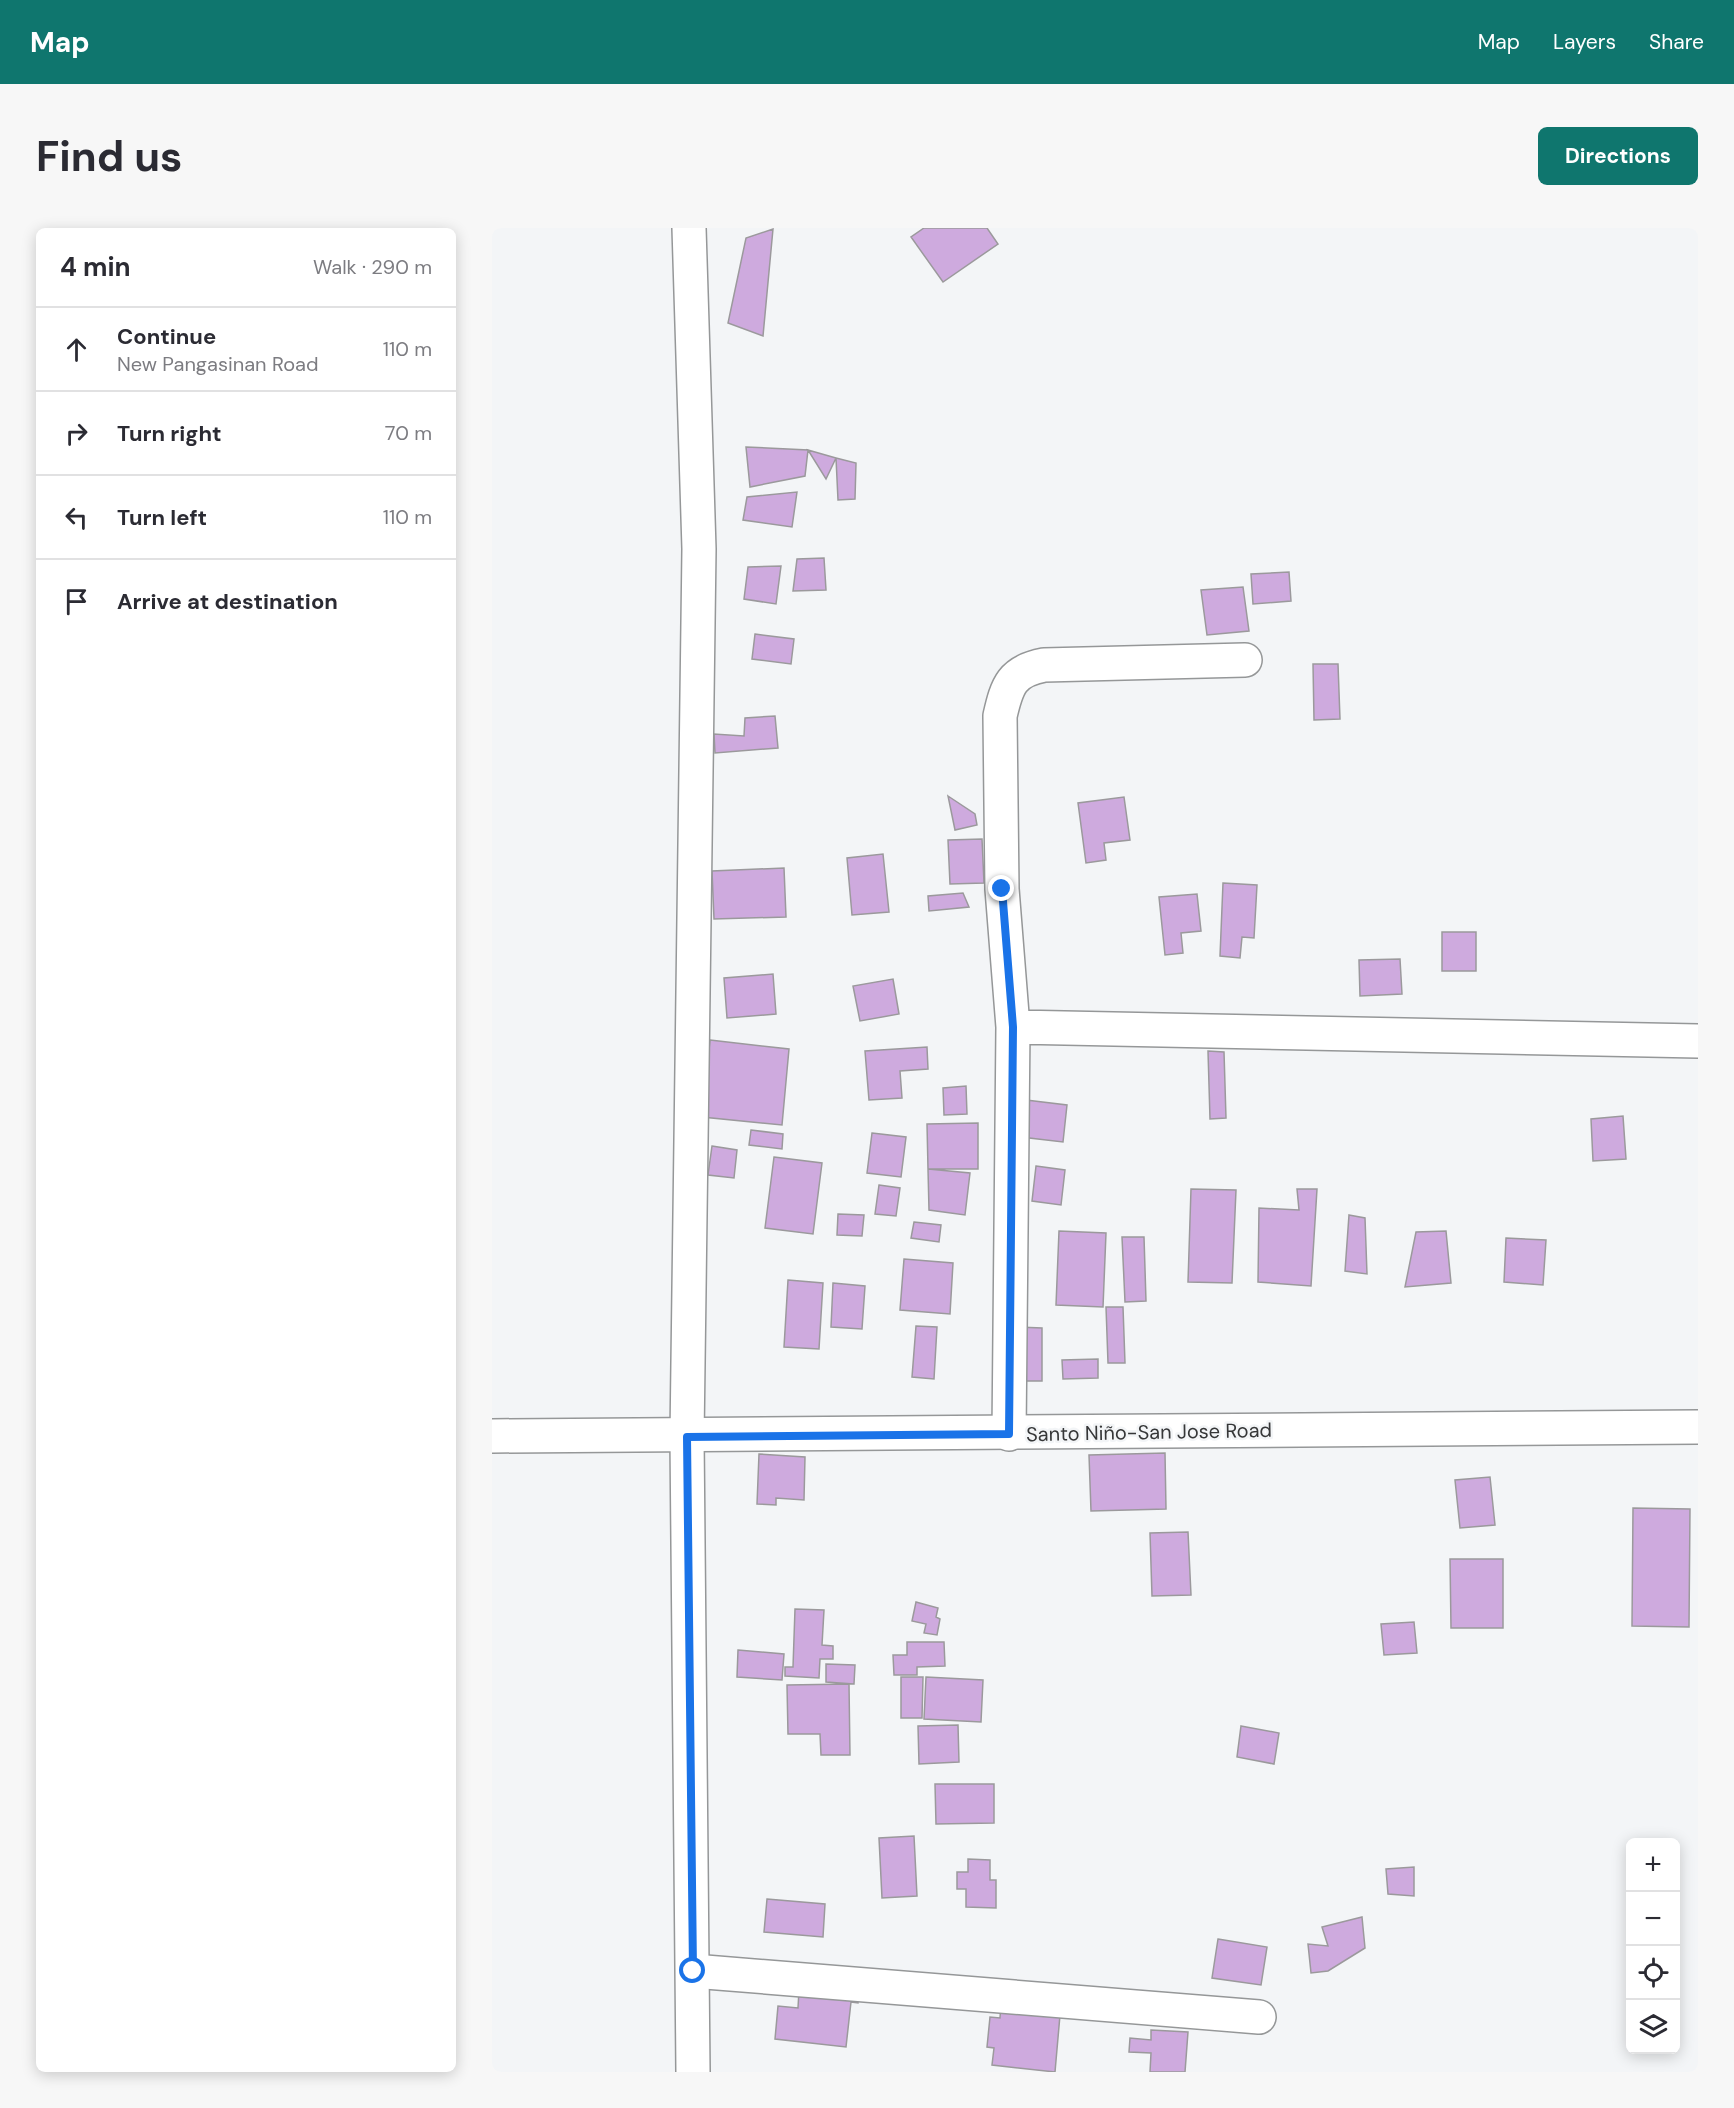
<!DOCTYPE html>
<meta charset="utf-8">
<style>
:root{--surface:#fff;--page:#f7f7f7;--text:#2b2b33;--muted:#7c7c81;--line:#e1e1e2;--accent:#0f766e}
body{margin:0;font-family:"DM Sans",sans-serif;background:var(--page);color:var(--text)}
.controls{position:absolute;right:18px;bottom:18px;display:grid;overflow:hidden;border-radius:9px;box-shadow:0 3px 15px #0003}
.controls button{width:54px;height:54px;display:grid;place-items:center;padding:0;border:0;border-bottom:2px solid var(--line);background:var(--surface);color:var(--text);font:30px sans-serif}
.stop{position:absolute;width:18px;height:18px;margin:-14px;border:4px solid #1a73e8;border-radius:50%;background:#fff}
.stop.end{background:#1a73e8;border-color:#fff;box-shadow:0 2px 6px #0008}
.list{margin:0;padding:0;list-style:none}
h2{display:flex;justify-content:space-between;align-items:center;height:78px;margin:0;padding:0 24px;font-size:26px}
h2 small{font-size:20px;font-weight:400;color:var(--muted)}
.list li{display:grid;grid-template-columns:39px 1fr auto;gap:18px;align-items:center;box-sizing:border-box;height:84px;padding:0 24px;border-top:2px solid var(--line)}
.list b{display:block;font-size:22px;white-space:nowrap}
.list p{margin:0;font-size:20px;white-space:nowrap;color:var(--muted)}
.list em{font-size:20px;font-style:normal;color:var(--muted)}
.icon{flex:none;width:33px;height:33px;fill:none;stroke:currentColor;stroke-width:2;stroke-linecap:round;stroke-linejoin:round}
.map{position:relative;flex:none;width:1206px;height:1844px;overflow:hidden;border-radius:9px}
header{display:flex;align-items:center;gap:36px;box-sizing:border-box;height:84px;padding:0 30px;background:var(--accent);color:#fff}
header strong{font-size:28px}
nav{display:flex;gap:33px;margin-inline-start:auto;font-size:21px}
.intro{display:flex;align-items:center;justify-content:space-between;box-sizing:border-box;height:144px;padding:0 36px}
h1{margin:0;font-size:42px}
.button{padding:15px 27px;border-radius:9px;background:var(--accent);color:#fff;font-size:21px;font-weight:700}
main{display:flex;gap:36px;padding:0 36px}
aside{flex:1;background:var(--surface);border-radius:9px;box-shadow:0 3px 15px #0003}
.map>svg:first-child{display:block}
</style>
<header>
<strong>Map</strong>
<nav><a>Map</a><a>Layers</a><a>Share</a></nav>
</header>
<div class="intro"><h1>Find us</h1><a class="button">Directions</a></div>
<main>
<aside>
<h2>4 min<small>Walk · 290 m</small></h2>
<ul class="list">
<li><svg class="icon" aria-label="ahead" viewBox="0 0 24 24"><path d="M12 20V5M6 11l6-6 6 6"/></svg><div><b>Continue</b><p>New Pangasinan Road</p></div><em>110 m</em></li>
<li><svg class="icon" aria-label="right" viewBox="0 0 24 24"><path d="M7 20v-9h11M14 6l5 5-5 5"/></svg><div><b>Turn right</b></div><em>70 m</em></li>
<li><svg class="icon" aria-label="left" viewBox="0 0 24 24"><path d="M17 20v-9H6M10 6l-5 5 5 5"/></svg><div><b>Turn left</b></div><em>110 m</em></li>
<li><svg class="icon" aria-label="arrive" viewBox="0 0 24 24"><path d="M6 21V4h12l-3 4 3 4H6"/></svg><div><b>Arrive at destination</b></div></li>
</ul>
</aside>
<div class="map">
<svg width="1206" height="1844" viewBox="0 0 1206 1844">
<rect width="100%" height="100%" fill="#f3f5f7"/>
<path fill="#ceaade" stroke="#9b999c" stroke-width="1.5" d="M432,0h63l11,16 -55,38 -32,-45z
M281,1l-10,107 -35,-13 18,-85z
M254,219l62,3 -3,26 -55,11z
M316,222l28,8 -10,21z
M344,230l20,5 -1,36 -17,1z
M305,264l-5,35 -49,-7 4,-23z
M332,330l2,32 -33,1 4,-32z
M289,338l-5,38 -32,-5 4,-32z
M797,344l2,29 -38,3 -2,-30z
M751,359l6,44 -42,4 -6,-45z
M263,406l39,5 -3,25 -39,-5z
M821,436h25l2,55 -26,1z
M283,488l3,32 -63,5 -1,-19 30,2 1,-18z
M456,568l27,18 2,11 -22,5z
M632,569l6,43 -26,3 2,17 -20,3 -8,-60z
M490,611l2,44 -34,1 -2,-44z
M391,626l6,58 -37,3 -5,-57z
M292,640l2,49 -72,2 -2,-48z
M731,655l34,2 -3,53 -12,-1 -2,21 -20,-2z
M471,665l6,14 -40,4 -1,-15z
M705,666l4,37 -20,2 2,20 -18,2 -6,-58z
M950,704h34v39h-34z
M908,731l2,35 -42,2 -1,-36z
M281,746l3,40 -49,4 -3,-40z
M401,751l6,35 -39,7 -7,-35z
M218,812l79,9 -7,76 -80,-8z
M435,819l1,22 -28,2 2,27 -33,2 -4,-49z
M716,823l16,1 2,66 -16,1z
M474,858l1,28 -23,1 -1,-27z
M534,872l41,5 -4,37 -42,-5z
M1131,888l3,43 -33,2 -2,-42z
M486,895v46h-50l-1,-45z
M259,902l32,4 -1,15 -33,-4z
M380,905l34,4 -5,40 -34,-4z
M220,918l25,4 -3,28 -26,-3z
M282,929l48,6 -9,71 -48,-6z
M544,938l29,4 -4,35 -29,-4z
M436,941l42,4 -5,42 -36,-5z
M387,957l21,3 -4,28 -21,-2z
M699,961l45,1 -4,93 -44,-1z
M805,961h20l-6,97 -53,-4 1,-74 40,2z
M346,986l26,1 -2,21 -25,-1z
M857,987l16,3 2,56 -22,-3z
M422,994l27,3 -2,17 -28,-4z
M567,1003l47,2 -3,74 -47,-2z
M954,1003l5,52 -46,4 11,-55z
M630,1009h22l2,64 -21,1z
M1014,1010l40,2 -3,45 -39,-3z
M412,1031l49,4 -3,51 -50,-4z
M296,1052l35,3 -4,66 -35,-2z
M341,1055l32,3 -3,43 -31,-2z
M614,1079h17l2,56h-17z
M424,1098l21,1 -3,52 -22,-2z
M525,1099l25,1v53h-26z
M606,1131v19l-35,1 -1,-19z
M673,1225l1,56 -75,2 -2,-56z
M267,1226l46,3 -1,43 -28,-2v7l-19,-1z
M998,1249l5,48 -35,3 -5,-48z
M1141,1280l57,1 -1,118 -57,-1z
M696,1304l3,63 -39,1 -2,-63z
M958,1331h53v69h-52z
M424,1374l22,6 -2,9 4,2 -3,16 -13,-2 2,-9 -14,-3z
M303,1381l29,1 -2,35 11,1v13h-13l-1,19 -34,-2v-9h8z
M922,1394l3,31 -33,2 -3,-31z
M415,1414h37l1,24 -28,1v8h-23l-1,-20h14z
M246,1422l46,4 -2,26 -45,-3z
M334,1436l29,1 -1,19 -28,-2z
M409,1449h22l-1,41h-21z
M434,1449l57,3 -2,42 -57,-3z
M357,1456l1,71h-29l-1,-21h-32l-1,-49z
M466,1497l1,37 -40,2 -1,-38z
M749,1498l38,7 -5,31 -37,-7z
M443,1556h59v39l-58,1z
M422,1608l3,60 -35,2 -3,-60z
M476,1631l22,1v20h6v28l-30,-1v-18h-9v-17h11z
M922,1639v29l-26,-2 -2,-25z
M275,1671l58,5 -2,33 -59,-5z
M870,1689l3,31 -37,23 -17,2 -3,-29 20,2 -6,-19z
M726,1711l49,8 -6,38 -49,-7z
M367,1761l-1,14 -7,-1 -5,45 -71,-8 3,-33 20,2 1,-18z
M509,1775l59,12 -5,57 -63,-7 2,-17 -7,-1 3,-30 10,1z
M659,1802l37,2 -3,40h-35l1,-19 -22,-1 1,-14 21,2z"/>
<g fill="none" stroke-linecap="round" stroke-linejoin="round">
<g stroke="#959798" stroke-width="36">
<path id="street" d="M521,799l-11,-138 -2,-173c7,-31 12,-45 44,-51l201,-5
M517,1206l4,-407 685,14
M195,1209l12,-888 -10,-321
M201,1743l566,46"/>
</g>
<g stroke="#959798" stroke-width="36">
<path id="secondary" d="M0,1208l1206,-9
M195,1209l6,635"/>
</g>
<use href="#street" stroke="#fff" stroke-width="33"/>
<use href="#secondary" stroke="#fff" stroke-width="33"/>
</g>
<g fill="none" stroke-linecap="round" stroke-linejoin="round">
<path stroke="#1a73e8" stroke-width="8" d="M201,1743l-6,-534 322,-3 4,-407 -11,-138"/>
</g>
<g text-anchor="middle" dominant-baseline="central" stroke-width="5" stroke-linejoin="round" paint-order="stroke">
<g font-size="20" fill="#363738" stroke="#f3f5f7">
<text transform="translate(657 1204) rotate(-1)">Santo Niño-San Jose Road</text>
</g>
</g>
</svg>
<div class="controls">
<button>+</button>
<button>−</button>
<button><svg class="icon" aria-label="locate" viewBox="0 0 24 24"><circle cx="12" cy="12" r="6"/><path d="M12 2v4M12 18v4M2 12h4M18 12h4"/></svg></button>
<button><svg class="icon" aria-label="layers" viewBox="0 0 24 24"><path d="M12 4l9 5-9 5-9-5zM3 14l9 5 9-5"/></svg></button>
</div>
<div class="stop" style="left:201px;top:1743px"></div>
<div class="stop end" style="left:510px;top:661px"></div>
</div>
</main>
